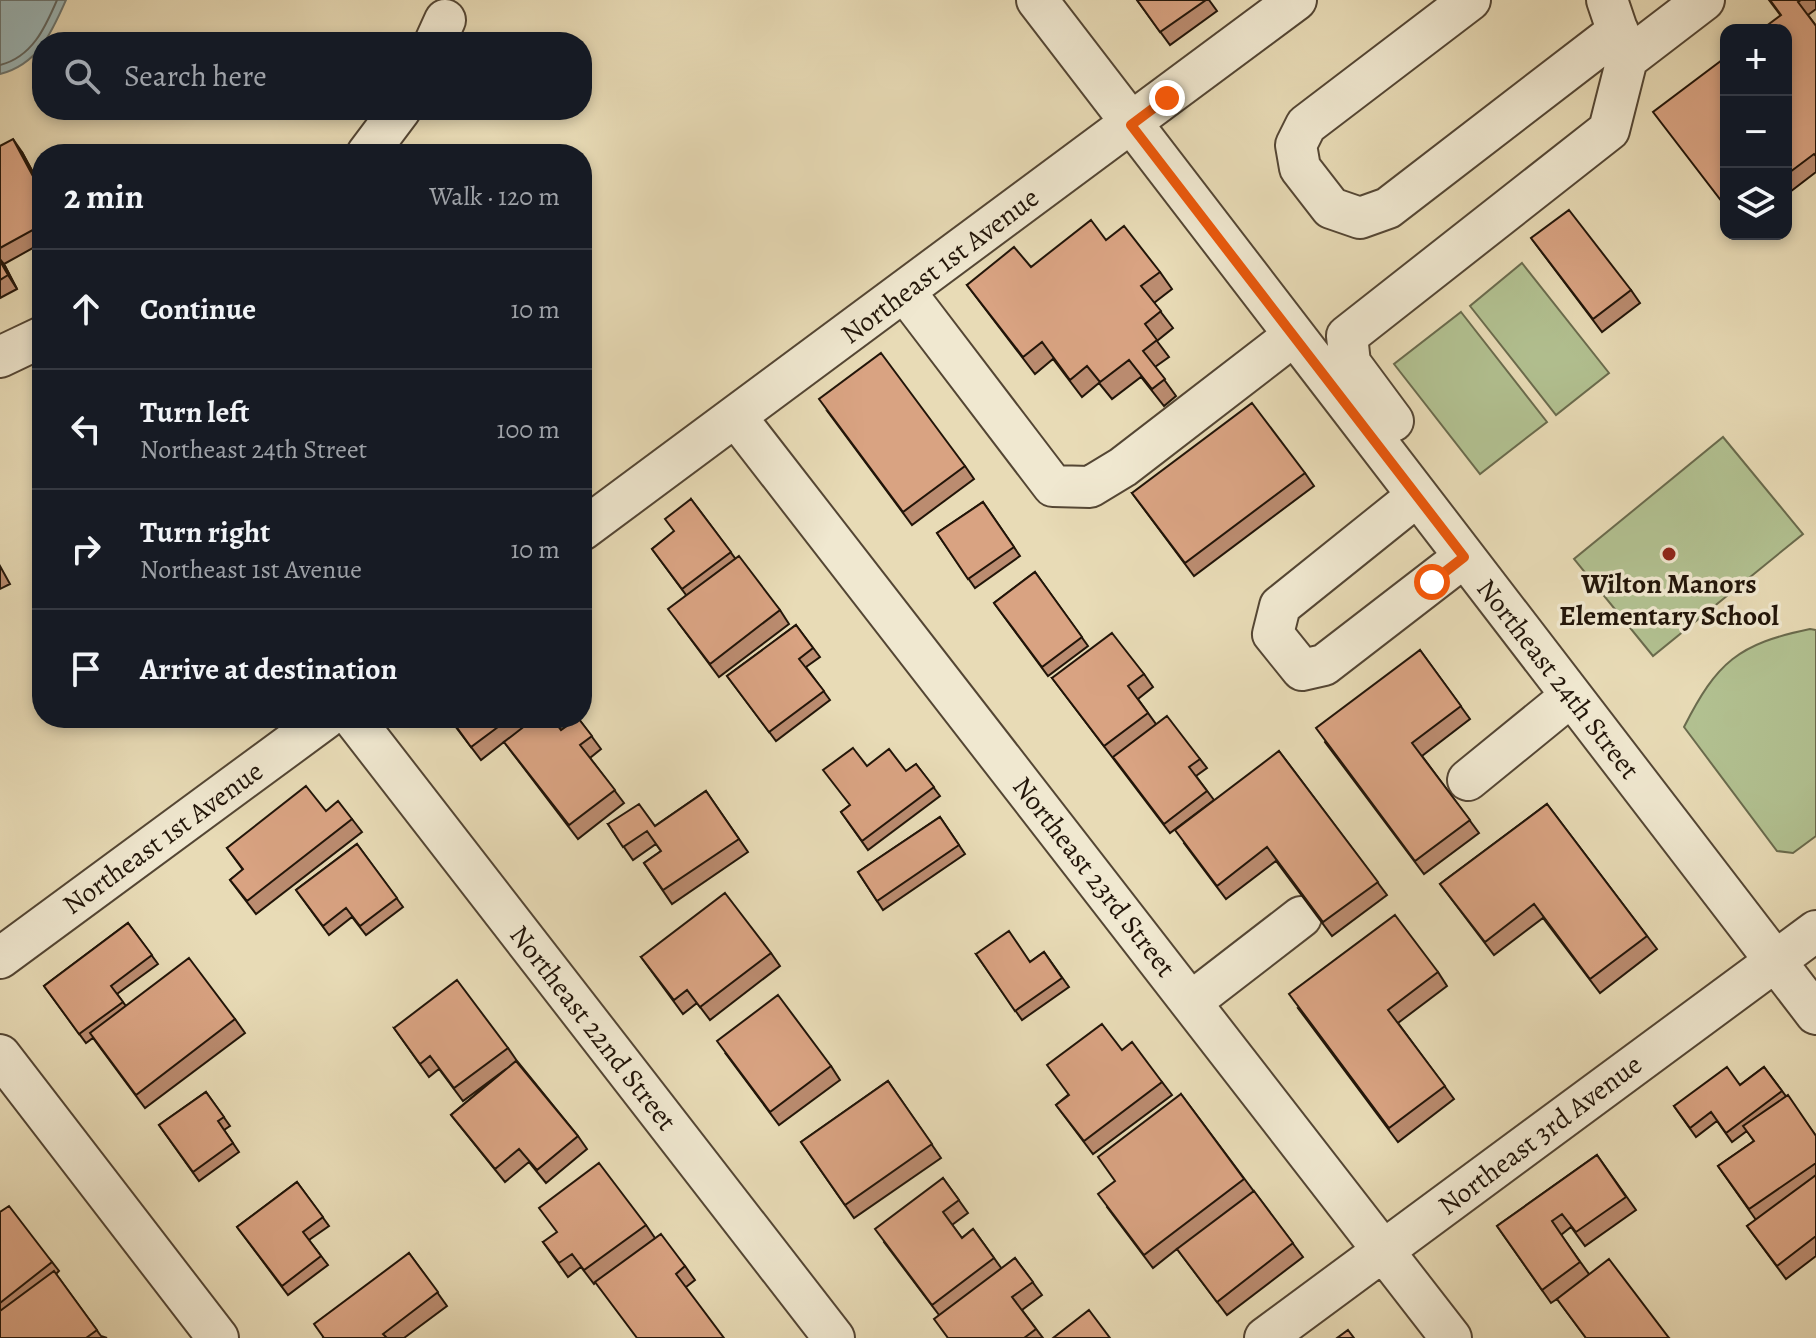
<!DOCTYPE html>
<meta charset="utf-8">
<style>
:root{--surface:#171b24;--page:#242831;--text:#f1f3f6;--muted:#9ea1a6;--line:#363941}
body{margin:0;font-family:Alegreya,serif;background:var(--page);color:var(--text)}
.controls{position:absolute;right:24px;top:24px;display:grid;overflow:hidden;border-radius:16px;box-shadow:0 4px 12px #0003}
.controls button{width:72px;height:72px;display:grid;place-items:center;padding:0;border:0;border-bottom:2px solid var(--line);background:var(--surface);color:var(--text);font:40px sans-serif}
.stop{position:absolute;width:24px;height:24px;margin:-18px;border:6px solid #ea580c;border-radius:50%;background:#fff}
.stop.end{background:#ea580c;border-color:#fff;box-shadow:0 2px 8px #0008}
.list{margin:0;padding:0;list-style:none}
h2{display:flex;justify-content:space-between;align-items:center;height:104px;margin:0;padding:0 32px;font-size:34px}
h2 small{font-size:26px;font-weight:400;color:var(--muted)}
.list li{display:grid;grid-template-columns:52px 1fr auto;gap:24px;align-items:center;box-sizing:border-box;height:120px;padding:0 32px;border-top:2px solid var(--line)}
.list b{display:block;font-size:30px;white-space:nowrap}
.list p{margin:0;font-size:26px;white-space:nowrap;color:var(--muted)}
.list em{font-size:26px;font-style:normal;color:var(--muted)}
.icon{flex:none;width:44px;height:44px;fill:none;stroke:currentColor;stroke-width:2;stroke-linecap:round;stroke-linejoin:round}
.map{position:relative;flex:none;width:1816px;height:1338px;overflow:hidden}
.search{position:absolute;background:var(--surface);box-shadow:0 4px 12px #0003;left:32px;top:32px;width:560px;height:88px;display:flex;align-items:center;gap:20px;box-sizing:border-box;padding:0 28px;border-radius:32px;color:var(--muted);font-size:30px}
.panel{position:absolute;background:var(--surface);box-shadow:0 4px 12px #0003;left:32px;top:144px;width:560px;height:584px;border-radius:32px}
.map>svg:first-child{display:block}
</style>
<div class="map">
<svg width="1816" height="1338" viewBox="0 0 1816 1338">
<rect width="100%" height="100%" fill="#e8dbb6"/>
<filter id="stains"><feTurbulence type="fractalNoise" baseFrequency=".0025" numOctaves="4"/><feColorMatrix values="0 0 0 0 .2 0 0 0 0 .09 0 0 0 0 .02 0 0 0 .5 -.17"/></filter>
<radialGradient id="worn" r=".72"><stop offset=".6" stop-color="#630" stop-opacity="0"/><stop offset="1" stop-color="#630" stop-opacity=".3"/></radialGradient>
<path fill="#b2c191" stroke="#6a6b4d" stroke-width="2" d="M1522,263l87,110 -53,42 -86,-109z
M1461,312l86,110 -67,52 -86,-110z
M1723,437l80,97 -150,122 -79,-97z
M1810,629l6,1v206l-23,17 -16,-2 -93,-124c33,-65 54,-83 126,-98z"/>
<path fill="#9cb8b9" stroke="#6b7773" stroke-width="2" d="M0,0h66c-15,34 -28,64 -66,74z"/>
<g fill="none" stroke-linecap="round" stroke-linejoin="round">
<path stroke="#5f6661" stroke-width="2" d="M0,65c32,-8 45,-37 57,-65"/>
<g stroke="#544634" stroke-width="44">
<path id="minor" d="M1037,0l779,1014
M1470,0l-164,125 -10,20 4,23 31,40 29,10 28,-10 230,-177
M435,42l10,-22
M1627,59l77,-59
M367,154l33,-44
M905,292l148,194 37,1 33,-20 170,-131
M0,357l42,-20
M736,417l715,921
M1393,421l-43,-58 -3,-27 262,-206 18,-71 -20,-59
M1417,496l-137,110 -7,28 29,36 22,-5 140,-108
M582,530l714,-530
M353,718l481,620
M1468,780l103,-84
M0,958l326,-240
M1191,1002l110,-85
M0,1055l218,283
M1265,1338l551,-407"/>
</g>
<use href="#minor" stroke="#f0e8d0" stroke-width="40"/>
</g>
<path fill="#bb8c70" stroke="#221509" stroke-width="2" d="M1137,0h72l8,11 -47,34z
M1769,0h47v9l-8,6 8,11v146l-30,23v-165l-5,-14z
M0,146l22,6 20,37v54l-38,21 13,25 -17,9z
M1531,238l100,52 9,13 -38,29z
M1106,240l54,32 12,17 -18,14 19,25 -16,13 12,16 -14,10 21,29 -12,10 -23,-29 -29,22 -13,-16 -17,14 -29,-38 -18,15 -68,-89 64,-18z
M828,412l137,54 9,13 -62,46z
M1305,473l9,13 -120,90 -62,-83z
M691,499l44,59 45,52 9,14 -70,53 -41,-55 8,-27 -34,-46 22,-17z
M983,502l37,54 -45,32 -38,-55z
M0,566l10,18 -10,5z
M1035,572l53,74 -40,30 -54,-73z
M796,625l24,32 -14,10 24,33 -54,41 -49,-65z
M582,646l6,9 -6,5z
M1420,650l50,69 -48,37 57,77 -55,41 -99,-132z
M1144,674l9,13 -15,12 18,25 44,35 7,9 -11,8 18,24 -44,33 -118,-155z
M449,718h103l9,12 17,-12 23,31 -11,9 34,45 -46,36 -74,-97 -23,18z
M1279,751l108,144 -55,41 -56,-75 -50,38 -42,-56z
M916,764l24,32 -72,54 -27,-38 9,-7 17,-39 39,5z
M706,791l42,61 -76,52 -28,-41 17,-12 -5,-7 -23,16 -25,-36 47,2z
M1547,804l110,145 -57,44 -57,-75 -49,37 -54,-71z
M326,811l26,8 10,13 -106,82 -26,-34 13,-10 -16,-22z
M940,817l25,37 -82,56 -25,-38z
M357,844l46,63 -37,28 -14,-18 -23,18 -33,-45z
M128,923l30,41 -41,30 9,12 109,13 10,14 -100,75 -52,-70 -7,5 -42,-57z
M1044,952l25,35 -47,33 -46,-66 54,8z
M771,953l9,13 -70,54 -13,-17 -14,11 -42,-57z
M1438,972l9,14 -49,37 56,76 -56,43 -100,-134z
M394,1028l114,20 9,13 61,75 9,13 -41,34 -17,-21 -24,20 -54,-67 55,-46 -43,32 -24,-32 -10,8z
M1122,1050l40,32 10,13 -79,59 -37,-49z
M726,1054l105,12 9,14 -61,45z
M1764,1067l52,69v120l-30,23 -39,-53 9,-6 -38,-54 36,-25 -7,-10 -15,11 -15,-21 -21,16 -22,-31 66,-21z
M888,1081l53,77 -87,60 -53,-76z
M206,1092l24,34 -6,4 15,22 -40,29 -40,-56z
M1181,1094l122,163 -76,58 -50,-66 -24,19 -46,-61z
M1597,1155l39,55 -51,36 -14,-19 -10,8 28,39 80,64h-83l-29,-39 -6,4 -54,-77z
M943,1178l25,35 -16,12 10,13 11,-9 29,40 13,-11 27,37 -20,15 21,28h-95l-9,-23 -55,-73z
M297,1182l32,44 -20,14 19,25 -40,30 -51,-68z
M0,1212l52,50 7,9 -3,3 45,62 6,2h-107z
M646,1225l9,13 30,28 10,14 -9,7 -90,-5 -2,2 -13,-17 -13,10 -25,-35z
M409,1253l38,53 -43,32h-81z"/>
<path fill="#98725b" stroke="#221509" stroke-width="2" d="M13,139l9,13 20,37v4z
M0,259l4,5 13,25 -9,-14z"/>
<path fill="#d9a382" stroke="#221509" stroke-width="2" d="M1137,0h69l-46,32z
M1770,0h31l-3,2 18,24v130l-2,-2 -28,21v-145h-25l20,-15z
M1726,57v150l-73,-95z
M13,139l29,54v32l-42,23v-102z
M1569,210l62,80 -38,29 -62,-81z
M1091,220l15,20 18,-14 36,46 -19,14 20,25 -16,13 12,16 -14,11 22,28 -13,10 -23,-29 -29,22 -13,-16 -17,14 -28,-38 -19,15 -56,-72 47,-38 17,20z
M0,261l8,14 -8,5z
M881,353l84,113 -62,46 -84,-113z
M1252,403l53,70 -120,90 -53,-70z
M691,499l40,53 -49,37 -30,-40 22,-18 -9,-12z
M983,502l31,45 -46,32 -31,-46z
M739,556l41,54 -70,54 -42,-55z
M1035,572l47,65 -40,30 -48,-64z
M796,625l17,23 -14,11 25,32 -55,41 -42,-56z
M1112,633l32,41 -16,12 20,27 -44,33 -52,-68z
M1420,650l41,56 -49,37 58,77 -55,41 -99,-133z
M1167,716l33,43 -11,8 18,24 -43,33 -51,-67z
M450,718h60l-39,29z
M535,718h17l9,12 17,-12 14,18 -12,9 35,45 -46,35 -65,-83z
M853,748l14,18 22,-17 17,22 10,-7 18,23 -72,54 -21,-29 9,-7 -27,-35z
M1279,751l99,131 -55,40 -56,-75 -50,39 -42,-56z
M306,786l20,25 12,-10 14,18 -105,82 -17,-21 13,-11 -16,-21z
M706,791l33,48 -76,51 -19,-27 17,-12 -14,-20 -24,16 -15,-23 31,-20 16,22z
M1547,804l100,132 -57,43 -56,-75 -49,38 -45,-58z
M940,817l19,28 -82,56 -19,-29z
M357,844l40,54 -37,28 -14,-18 -23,18 -27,-36z
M725,893l46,60 -71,54 -13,-17 -13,10 -33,-43z
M1395,915l43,57 -50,38 57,76 -56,42 -100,-134z
M128,923l24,32 -41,31 12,16 -44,32 -35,-48z
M1009,931l21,31 14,-10 18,26 -47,33 -39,-57z
M189,958l46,61 -99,76 -46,-62z
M457,980l51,68 -54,40 -24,-32 -10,8 -26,-36z
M778,995l53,71 -61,46 -53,-71z
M1102,1024l20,26 10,-8 30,40 -78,59 -28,-36 13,-10 -22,-30z
M516,1061l62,75 -41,34 -18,-21 -24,20 -44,-54z
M1727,1067l13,18 24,-18 18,24 -56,42 -15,-21 -21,16 -16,-22z
M888,1081l44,63 -87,61 -44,-63z
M206,1092l18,25 -6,4 15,22 -40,29 -34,-47z
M1181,1094l63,85 -100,76 -46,-61 17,-13 -17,-24z
M1788,1095l28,41v27l-67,46 -31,-43 36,-25 -11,-15z
M1597,1155l29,42 -50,35 -14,-18 -10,7 28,41 -38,28 -45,-64z
M599,1163l47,62 -62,45 -12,-16 -13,9 -16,-21 14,-10 -18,-24z
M1816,1175v61l-39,30 -30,-40z
M943,1178l16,22 -16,12 19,26 11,-9 21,29 -62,47 -57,-76z
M297,1182l26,35 -20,15 18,24 -39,30 -45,-59z
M1254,1191l39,52 -76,59 -40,-53z
M9,1206l43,56 -52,41v-91z
M661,1234l24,32 -9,8 48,64h-87l-42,-56z
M409,1253l29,39 -55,42 4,4h-63l-10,-14z
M1015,1258l18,24 -21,15 24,32 -12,9h-76l-14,-19z
M1609,1259l60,79h-83l-29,-39z
M54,1271l43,59 -11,8h-86v-27z
M1089,1310l21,28h-57z
M1348,1330l6,8h-17z"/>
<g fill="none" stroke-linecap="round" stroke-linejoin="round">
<path stroke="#ea580c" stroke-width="10" d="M1167,98l-36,27 333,432 -32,25"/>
</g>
<circle fill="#8f2418" stroke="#f0e8d0" stroke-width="3" cx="1669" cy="554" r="8"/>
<g text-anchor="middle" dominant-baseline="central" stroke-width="7" stroke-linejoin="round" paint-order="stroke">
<g font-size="28" fill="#221509" stroke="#f0e8d0">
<text transform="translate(940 266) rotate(-37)">Northeast 1st Avenue</text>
<text transform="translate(1558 679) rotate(52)">Northeast 24th Street</text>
<text transform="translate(163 838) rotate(-36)">Northeast 1st Avenue</text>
<text transform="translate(1094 877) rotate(52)">Northeast 23rd Street</text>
<text transform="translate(593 1028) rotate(52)">Northeast 22nd Street</text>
<text transform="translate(1540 1135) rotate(-37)">Northeast 3rd Avenue</text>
</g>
<g font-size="28" font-weight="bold" fill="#221509" stroke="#f0e8d0">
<text x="1669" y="584">Wilton Manors<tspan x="1669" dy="32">Elementary School</tspan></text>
</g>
</g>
<rect width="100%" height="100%" filter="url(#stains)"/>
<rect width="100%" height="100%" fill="url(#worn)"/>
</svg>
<div class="controls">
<button>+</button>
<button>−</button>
<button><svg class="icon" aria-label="layers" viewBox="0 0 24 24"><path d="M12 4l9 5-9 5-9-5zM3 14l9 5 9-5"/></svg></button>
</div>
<div class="stop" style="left:1432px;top:582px"></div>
<div class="stop end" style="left:1167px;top:98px"></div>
<div class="search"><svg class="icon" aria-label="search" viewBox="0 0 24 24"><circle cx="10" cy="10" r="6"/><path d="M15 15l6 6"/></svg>Search here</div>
<section class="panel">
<h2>2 min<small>Walk · 120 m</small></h2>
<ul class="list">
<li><svg class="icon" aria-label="ahead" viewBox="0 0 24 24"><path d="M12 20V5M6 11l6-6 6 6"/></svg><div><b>Continue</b></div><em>10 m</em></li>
<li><svg class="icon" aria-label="left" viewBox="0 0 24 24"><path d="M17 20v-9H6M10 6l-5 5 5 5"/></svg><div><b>Turn left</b><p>Northeast 24th Street</p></div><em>100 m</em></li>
<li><svg class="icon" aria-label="right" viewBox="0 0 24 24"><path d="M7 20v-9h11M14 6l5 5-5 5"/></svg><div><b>Turn right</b><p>Northeast 1st Avenue</p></div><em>10 m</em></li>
<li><svg class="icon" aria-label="arrive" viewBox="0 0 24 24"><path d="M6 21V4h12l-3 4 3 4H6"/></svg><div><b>Arrive at destination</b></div></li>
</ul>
</section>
</div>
